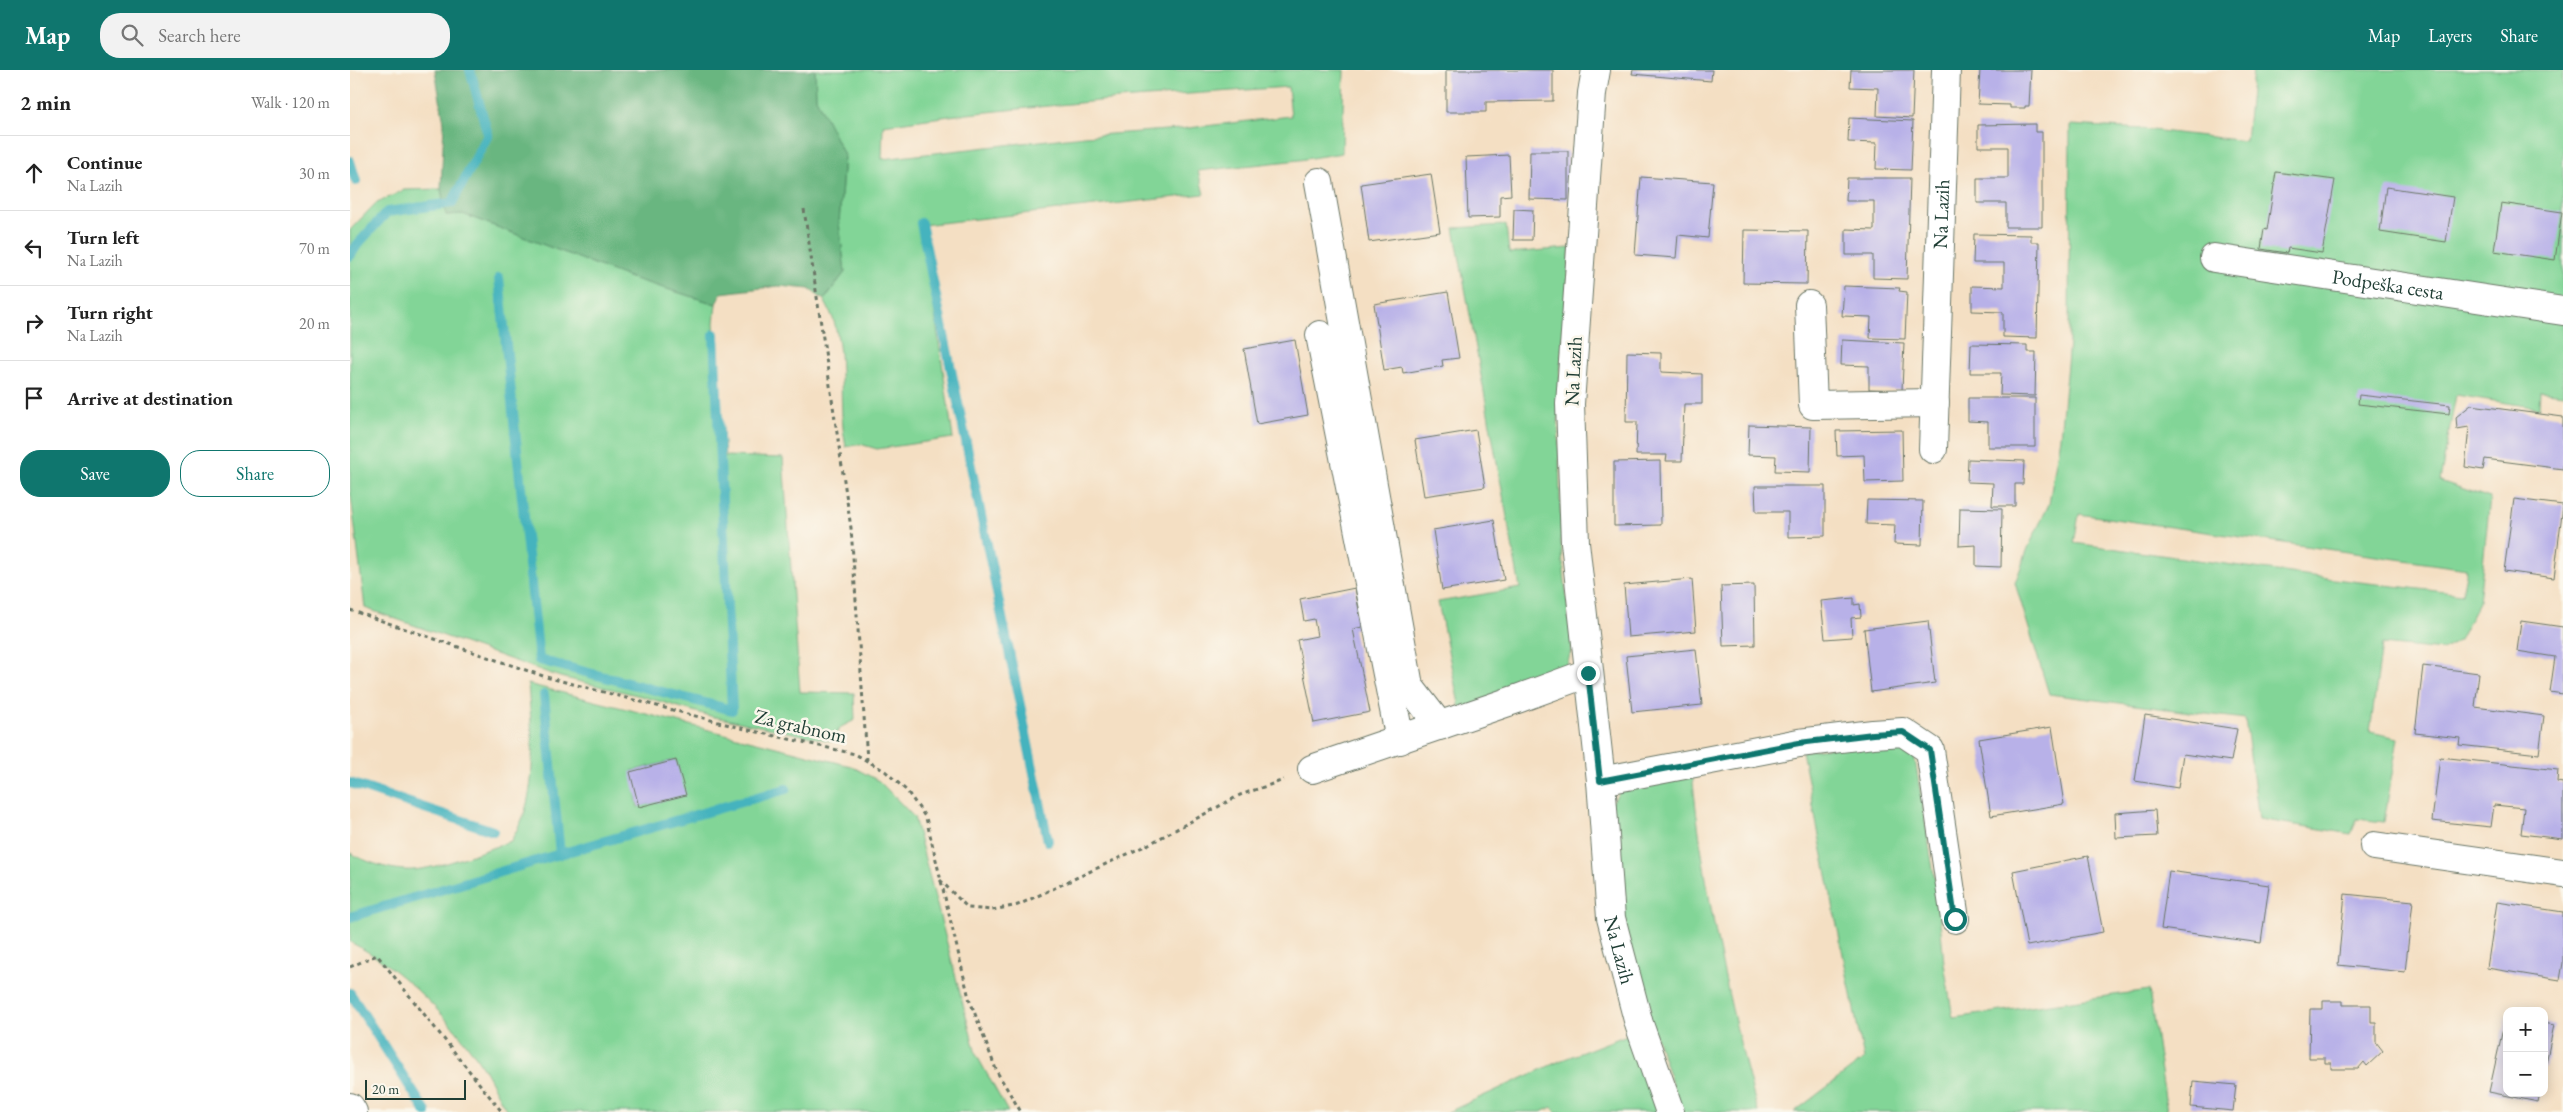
<!DOCTYPE html>
<meta charset="utf-8">
<style>
:root{--surface:#fff;--page:#f2f2f2;--text:#222;--muted:#767676;--line:#e0e0e0;--accent:#0f766e}
body{margin:0;font-family:"EB Garamond",serif;background:var(--page);color:var(--text)}
.controls{position:absolute;right:15px;bottom:15px;display:grid;overflow:hidden;border-radius:10px;box-shadow:0 2px 12px #0003}
.controls button{width:45px;height:45px;display:grid;place-items:center;padding:0;border:0;border-bottom:1px solid var(--line);background:var(--surface);color:var(--text);font:25px sans-serif}
.scale{position:absolute;left:15px;bottom:12px;width:101px;box-sizing:border-box;padding-left:5px;border:2px solid #1f3d34;border-top:0;font-size:14px;line-height:18px;white-space:nowrap;color:#1f3d34;-webkit-text-stroke:4px #fbf7ec;paint-order:stroke}
.stop{position:absolute;width:15px;height:15px;margin:-11px;border:4px solid #0f766e;border-radius:50%;background:#fff}
.stop.end{background:#0f766e;border-color:#fff;box-shadow:0 1px 5px #0008}
.list{margin:0;padding:0;list-style:none}
h2{display:flex;justify-content:space-between;align-items:center;height:65px;margin:0;padding:0 20px;font-size:21px}
h2 small{font-size:16px;font-weight:400;color:var(--muted)}
.list li{display:grid;grid-template-columns:32px 1fr auto;gap:15px;align-items:center;box-sizing:border-box;height:75px;padding:0 20px;border-top:1px solid var(--line)}
.list b{display:block;font-size:19px;white-space:nowrap}
.list p{margin:0;font-size:16px;white-space:nowrap;color:var(--muted)}
.list em{font-size:16px;font-style:normal;color:var(--muted)}
.actions{display:flex;gap:10px;padding:15px 20px}
.actions a{flex:1;padding:11px 0;border:1px solid var(--accent);border-radius:20px;text-align:center;font-size:18px;color:var(--accent)}
.actions .main{background:var(--accent);color:#fff}
.icon{flex:none;width:28px;height:28px;fill:none;stroke:currentColor;stroke-width:2;stroke-linecap:round;stroke-linejoin:round}
.map{position:relative;flex:none;width:2213px;height:1042px;overflow:hidden}
header{display:flex;align-items:center;gap:30px;box-sizing:border-box;height:70px;padding:0 25px;background:var(--accent);color:#fff}
header strong{font-size:24px}
nav{display:flex;gap:28px;margin-inline-start:auto;font-size:18px}
.search{width:350px;height:45px;background:var(--page);display:flex;align-items:center;gap:12px;box-sizing:border-box;padding:0 18px;border-radius:20px;color:var(--muted);font-size:19px}
main{display:flex}
aside{flex:1;background:var(--surface)}
.map>svg:first-child{display:block}
</style>
<header>
<strong>Map</strong>
<div class="search"><svg class="icon" aria-label="search" viewBox="0 0 24 24"><circle cx="10" cy="10" r="6"/><path d="M15 15l6 6"/></svg>Search here</div>
<nav><a>Map</a><a>Layers</a><a>Share</a></nav>
</header>
<main>
<aside>
<h2>2 min<small>Walk · 120 m</small></h2>
<ul class="list">
<li><svg class="icon" aria-label="ahead" viewBox="0 0 24 24"><path d="M12 20V5M6 11l6-6 6 6"/></svg><div><b>Continue</b><p>Na Lazih</p></div><em>30 m</em></li>
<li><svg class="icon" aria-label="left" viewBox="0 0 24 24"><path d="M17 20v-9H6M10 6l-5 5 5 5"/></svg><div><b>Turn left</b><p>Na Lazih</p></div><em>70 m</em></li>
<li><svg class="icon" aria-label="right" viewBox="0 0 24 24"><path d="M7 20v-9h11M14 6l5 5-5 5"/></svg><div><b>Turn right</b><p>Na Lazih</p></div><em>20 m</em></li>
<li><svg class="icon" aria-label="arrive" viewBox="0 0 24 24"><path d="M6 21V4h12l-3 4 3 4H6"/></svg><div><b>Arrive at destination</b></div></li>
</ul>
<div class="actions"><a class="main">Save</a><a>Share</a></div>
</aside>
<div class="map">
<svg width="2213" height="1042" viewBox="0 0 2213 1042">
<rect width="100%" height="100%" fill="#fbf7ec"/>
<filter id="ink" filterUnits="userSpaceOnUse"><feTurbulence type="fractalNoise" baseFrequency=".02" numOctaves="2"/><feDisplacementMap in="SourceGraphic" scale="10" xChannelSelector="R" yChannelSelector="G"/><feConvolveMatrix kernelMatrix="1 2 1 2 8 2 1 2 1" color-interpolation-filters="sRGB"/></filter>
<filter id="wash" filterUnits="userSpaceOnUse"><feTurbulence type="fractalNoise" baseFrequency=".0096" numOctaves="4" result="noise"/><feDisplacementMap in="SourceGraphic" scale="20" xChannelSelector="R" yChannelSelector="G"/><feGaussianBlur stdDeviation="1.12" result="paint"/><feColorMatrix in="noise" values="0 0 0 0 0 0 0 0 0 0 0 0 0 0 0 0 0 1.4 0 .05"/><feComposite in="paint" operator="in"/></filter>
<g filter="url(#wash)">
<rect width="100%" height="100%" fill="#f4dfc3"/>
<path fill="#82d597" stroke="#508966" fill-rule="evenodd" d="M465,0h529l-2,83 -43,7 -101,11 6,23 -282,31 31,213 -76,11 -17,-5 -14,3c-9,-40 0,-83 -11,-122 -2,-9 -7,-17 -11,-25l21,-28 -6,-49 5,-67 -28,-58zM938,17l3,29 -111,13 -96,7 -202,23 1,-34 74,-10 162,-16z
M1903,0h310v324l-23,-3 -1,17 -83,-13 -16,86 50,17 -11,104 -20,38 -16,10 -61,-6 -12,88 28,6 -14,84 -27,-3 -6,15 -92,-15 -14,-100 -196,-25 -34,-111 13,-35 21,-44 11,-67 9,-94 1,-218 73,4 103,12zM1729,444l388,55 -5,25 -128,-15 -260,-36z
M91,119l5,26 17,-1 168,64 85,26 -2,19 11,133 58,2 17,234 54,1 1,27 -14,7 -10,14 -121,-25 -69,-20 -81,-19 -195,-69 -15,-120v-258l25,-26 29,-14z
M1156,155l3,28 61,-5 -12,154 3,142 11,103 -7,26 -105,36 -22,-107 82,-14 -66,-360z
M178,614l323,82 28,15 35,36 62,237 32,58h-500c-9,-13 -15,-27 -23,-41 -28,-47 -86,-105 -135,-129v-89c17,9 36,16 55,17 26,2 80,-20 106,-29 4,-8 9,-16 12,-24 15,-42 8,-90 5,-133zM326,690l8,35 -46,12 -6,-36z
M1546,670l18,14 24,145 6,64 9,55 196,-28 18,122h-373l70,-53 -62,-308z
M1342,702c11,115 36,229 66,340h-76l-35,-101 -28,-102 -10,-102 13,-19z
M1282,963l28,79h-104l-4,-5 -11,5h-93l114,-52z"/>
<path fill="#69b680" stroke="#447a5a" d="M85,0h380l1,28 28,57 -5,68 6,49 -21,28 -15,-11 -30,-3 -58,7 -5,11 -85,-26 -168,-64 -17,1 -5,-26 3,-66z"/>
<g fill="none" stroke-linecap="round" stroke-linejoin="round">
<path stroke="#44b3be" stroke-width="10" d="M0,91l6,20
M571,153l127,618
M0,186l7,-11 30,-33 65,-9 36,-68 -18,-65
M149,208l40,382 193,50 -18,-376
M194,625l16,159
M0,713l143,48
M0,847l210,-63 226,-65
M0,923l76,119"/>
</g>
<g id="blocks">
<path fill="#b8b1e8" d="M1096,0h107v31l-67,1v10h-40z
M1283,0h79l-1,11 -79,-7z
M1501,0h63l-2,48 -35,-2 1,-28 -28,-1z
M1630,0h51l-2,36h-4v2h-15v-3l-32,-1z
M1499,48l64,3 -2,49 -35,-1 1,-26 -29,-1z
M1685,54v8h7v95h-36v-24h-29v-25h31v-31h-30v-22z
M1180,81h38v49l-39,-1z
M1159,85l2,40 -11,1v21l-32,1 -2,-61z
M1926,102l59,8 -13,73 -34,-5 -1,5 -26,-4 3,-20 3,1z
M1081,104l9,58 -71,10 -8,-58z
M1291,107l72,5 -5,56 -30,-3 -2,23 -41,-3z
M1497,108h63l-3,101 -34,-1v-23h-27v-26l28,1v-29h-28z
M2036,117l67,10 -7,45 -66,-10z
M2151,133l61,9 -7,48 -61,-9z
M1164,139l19,1 -1,30h-19z
M1394,160l64,1 -1,53 -64,-1z
M1624,164l57,1v7h8l-2,96 -34,-1v-25l-31,-1v-25l32,1v-24h-31z
M1494,216l56,2 -1,3 8,1 -2,47 -35,-1 1,-21 -29,-1z
M1098,222l11,66 -17,2 1,6 -40,7 -1,-6 -18,3 -10,-66z
M945,270l13,75 -51,9 -13,-75z
M1492,270l62,3 -2,47 -33,-1v-23l-28,-1z
M1621,274l56,1v7h9l-1,44 -35,-1 1,-22h-31z
M1277,282l34,1v19l41,2v30h-18l-2,57h-16l1,-6h-31l1,-33h-11z
M2009,325l91,10 -1,9 -91,-10z
M1618,328h67v49h-47v-25l-20,-1z
M2121,335l92,12v52l-78,-10 -2,11 -18,-3 4,-40 -12,2 -1,-12z
M1399,355l62,2 -1,45 -35,-1 1,-15 -28,-1z
M1126,360l9,57 -61,9 -9,-56z
M1552,360l1,51 -38,1 -1,-27 -27,1 -1,-25z
M1618,389l56,2 -1,23h-8v22h-23l1,-23 -26,-1z
M1310,391l1,64 -47,1v-64z
M1405,416h70v50l-37,1v-25h-32z
M2164,429l49,6 -9,73 -50,-7z
M1517,430l56,1 -1,44 -28,-1 1,-19 -29,-1z
M1610,438l42,1 -1,58 -25,-1v-21l-17,1z
M1144,450l10,60 -62,10 -9,-60z
M1342,509l4,52 -68,6 -4,-52z
M1404,515l1,60 -32,1 -2,-60z
M1005,518l7,39 -9,2 17,83 -56,11 -17,-83 20,-4 -3,-17 -10,2 -4,-22z
M1504,528v7l6,-1 1,13 -10,1 1,19 -27,2 -4,-38z
M1578,551l7,62 -64,9 -7,-63z
M2171,551l42,6v67l-13,-2 5,-35 -38,-6z
M1346,579l6,56 -70,7 -6,-56z
M2073,596l56,7 -4,34 69,9 -5,38 -80,-9 1,-7 -45,-5z
M1795,645l92,14 -6,32 -48,-7 -5,34 -43,-7z
M1702,657l12,77 -73,12 -12,-77z
M2090,687l118,13 -1,12 6,1v56l-42,-5 3,-26 -30,-3 -3,22 -59,-6z
M326,690l10,35 -47,12 -9,-35z
M1805,740l2,26 -41,2 -1,-25z
M1738,786l15,76 -76,14 -14,-75z
M1819,801l100,14 -8,58 -100,-14z
M1995,824l68,7 -8,71 -67,-7z
M2147,832l66,10v51l-3,17 -73,-12z
M1973,931h20v4h28v17h5v20l7,9 -16,15 -3,-4 -6,7h-27v-6h-6v-5h-16l1,-49h13z
M2156,945l1,78h33l-2,9 -49,-10z
M2194,953l10,2 -9,43h-1z
M1843,1011l43,4 -3,26 -42,-4z"/>
</g>
</g>
<g filter="url(#ink)">
<use href="#blocks" fill-opacity="0" stroke="#6a7666" stroke-width="1"/>
<g fill="none" stroke-linecap="round" stroke-linejoin="round">
<g stroke="#6a7666" stroke-width="30">
<g id="minor">
<path id="s1" d="M1246,0l-4,23 -22,311 5,138 26,239 10,137 28,106 31,88"/>
<path d="M969,112l90,504 31,40"/>
<path id="s2" d="M1864,188l349,53"/>
<path d="M1459,235l4,100 122,-2"/>
<path d="M970,265l80,405"/>
<path id="s3" d="M1583,379l13,-379"/>
<path d="M962,699l205,-70 71,-26"/>
<path d="M1251,711l198,-38 74,-9 30,-2 27,18 25,169"/>
<path d="M2024,776l189,27"/>
</g>
</g>
<g stroke="#6a7666" stroke-width="30">
<path id="major" d="M0,1037l3,5"/>
</g>
<path stroke="#6a7666" stroke-width="3" stroke-dasharray="4 4" stroke-linecap="butt" d="M454,139l47,319 16,232
M0,540l196,67 203,53 106,24 30,17 22,20 19,27 43,180 28,74 24,40
M590,810l28,28 24,2 26,-5 131,-61 91,-49 44,-15
M0,897l27,-12 125,157"/>
<use href="#minor" stroke="#fff" stroke-width="28"/>
<use href="#major" stroke="#fff" stroke-width="28"/>
</g>
</g>
<g fill="none" stroke-linecap="round" stroke-linejoin="round" filter="url(#ink)">
<path stroke="#0f766e" stroke-width="6" d="M1238,603l12,108 199,-38 74,-9 30,-2 27,18 25,169"/>
</g>
<g text-anchor="middle" dominant-baseline="central" stroke-width="5" stroke-linejoin="round" paint-order="stroke">
<g font-size="20" fill="#1f3d34" stroke="#fbf7ec">
<text stroke="none"><textPath href="#s3" startOffset="235">Na Lazih</textPath></text>
<text stroke="none"><textPath href="#s2" startOffset="176">Podpeška cesta</textPath></text>
<text transform="translate(1223 301) rotate(-87)">Na Lazih</text>
<text transform="translate(451 656) rotate(13)">Za grabnom</text>
<text stroke="none"><textPath href="#s1" startOffset="884">Na Lazih</textPath></text>
</g>
</g>
</svg>
<div class="controls">
<button>+</button>
<button>−</button>
</div>
<div class="scale">20 m</div>
<div class="stop" style="left:1605px;top:849px"></div>
<div class="stop end" style="left:1238px;top:603px"></div>
</div>
</main>
